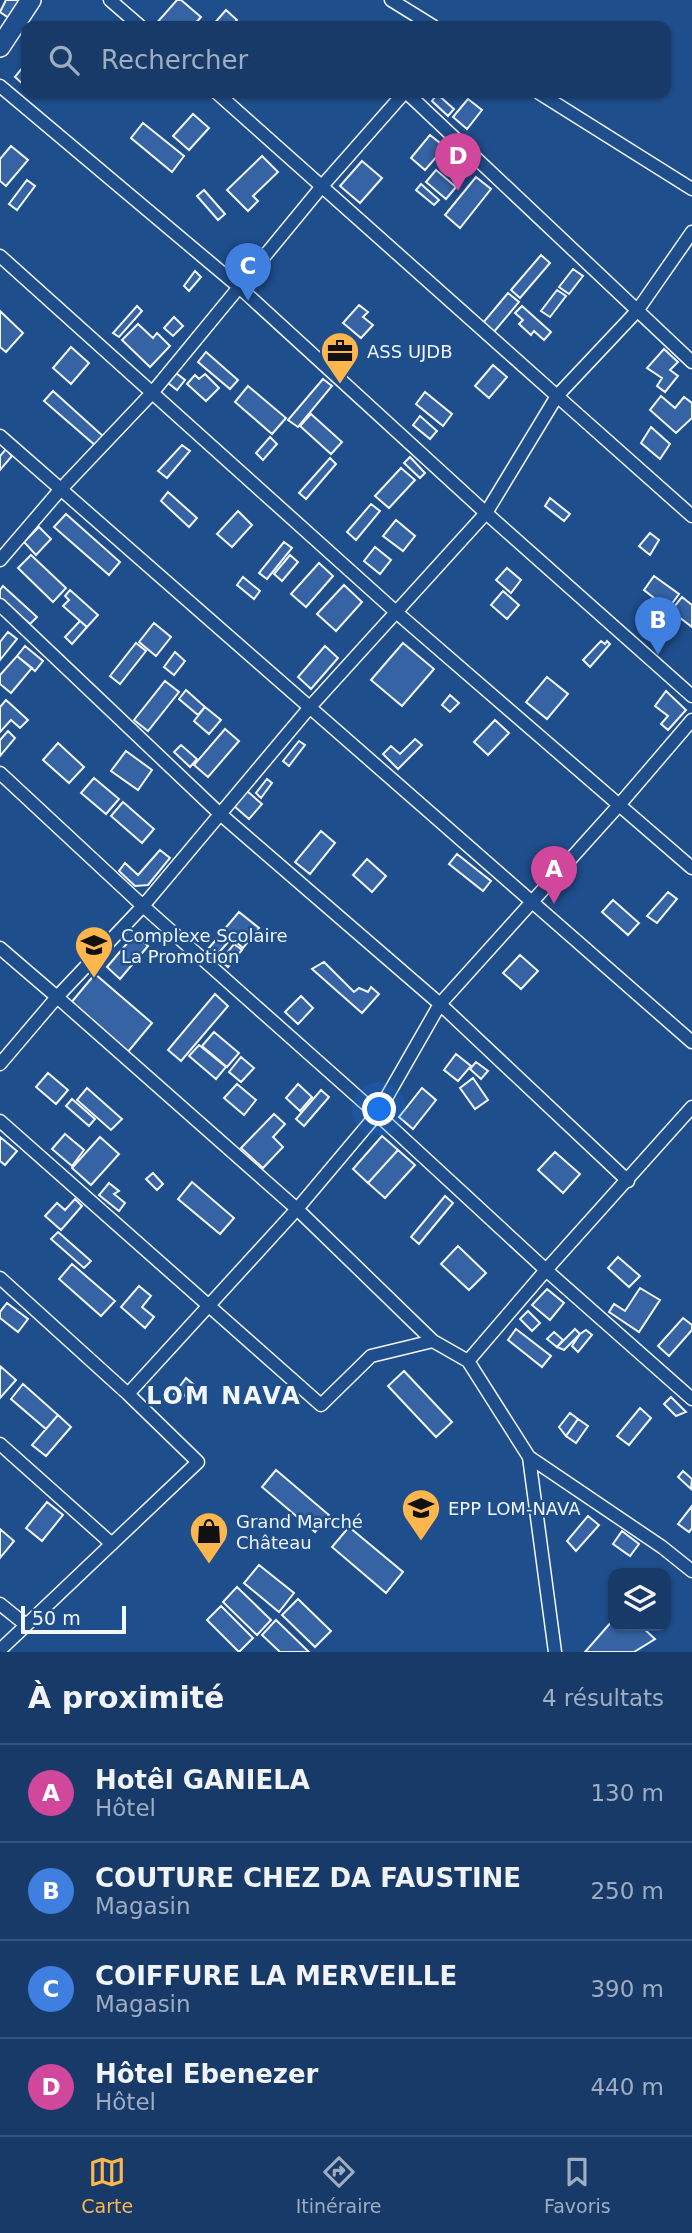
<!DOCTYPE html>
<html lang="fr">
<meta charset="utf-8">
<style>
:root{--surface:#173a69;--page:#20416f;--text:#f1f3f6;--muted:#9eadc0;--line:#36547d;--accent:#ffb74d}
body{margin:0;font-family:"DejaVu Sans",sans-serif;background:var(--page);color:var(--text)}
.controls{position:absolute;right:21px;bottom:21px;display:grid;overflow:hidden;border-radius:14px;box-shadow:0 2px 5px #0004}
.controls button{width:63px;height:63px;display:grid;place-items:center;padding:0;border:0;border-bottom:2px solid var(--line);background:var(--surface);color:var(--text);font:35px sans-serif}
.scale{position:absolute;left:21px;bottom:18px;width:105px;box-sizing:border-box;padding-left:7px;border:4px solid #f2f6ff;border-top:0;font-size:19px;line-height:24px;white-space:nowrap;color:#f2f6ff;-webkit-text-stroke:5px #1f4e8c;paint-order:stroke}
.you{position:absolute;left:380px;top:1110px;width:24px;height:24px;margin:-18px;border:5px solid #fff;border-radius:50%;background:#1a73e8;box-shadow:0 0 0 10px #1a73e833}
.badge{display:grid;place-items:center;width:46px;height:46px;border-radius:50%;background:var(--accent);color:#fff;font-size:23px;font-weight:700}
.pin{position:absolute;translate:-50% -58px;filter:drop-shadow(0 2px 4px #0008)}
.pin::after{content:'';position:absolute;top:37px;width:24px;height:21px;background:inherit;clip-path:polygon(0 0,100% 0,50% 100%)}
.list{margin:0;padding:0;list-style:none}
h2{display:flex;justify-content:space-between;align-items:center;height:91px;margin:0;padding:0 28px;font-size:30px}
h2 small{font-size:23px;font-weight:400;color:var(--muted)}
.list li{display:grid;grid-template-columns:46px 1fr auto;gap:21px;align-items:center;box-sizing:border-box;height:98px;padding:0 28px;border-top:2px solid var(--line)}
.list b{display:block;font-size:26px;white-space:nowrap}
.list p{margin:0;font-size:23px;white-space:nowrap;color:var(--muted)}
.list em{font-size:23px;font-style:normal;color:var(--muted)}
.icon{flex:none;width:38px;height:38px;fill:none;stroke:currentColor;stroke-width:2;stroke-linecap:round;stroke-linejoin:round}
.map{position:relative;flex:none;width:692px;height:1652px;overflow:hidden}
.search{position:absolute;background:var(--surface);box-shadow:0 2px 5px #0004;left:21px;right:21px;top:21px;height:77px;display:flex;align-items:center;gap:18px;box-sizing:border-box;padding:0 24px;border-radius:14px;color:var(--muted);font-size:26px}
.sheet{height:483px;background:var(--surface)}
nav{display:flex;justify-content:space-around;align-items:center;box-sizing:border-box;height:98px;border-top:2px solid var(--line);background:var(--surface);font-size:19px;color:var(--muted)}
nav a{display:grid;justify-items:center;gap:4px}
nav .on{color:var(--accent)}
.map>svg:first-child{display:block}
</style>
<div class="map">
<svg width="692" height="1652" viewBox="0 0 692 1652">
<rect width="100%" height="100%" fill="#1f4e8c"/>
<path fill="#3563a3" stroke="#f2f6ff" stroke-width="2" d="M6,0h22l-13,22 -15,-10z
M177,0h4l20,17 -8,9h-39z
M226,10l11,10 -6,6h-19z
M23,67l3,3v17l-11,-10z
M437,94l17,15 -6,7 -16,-15z
M468,99l14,11 -15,19 -14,-12z
M193,114l16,14 -20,22 -16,-14z
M143,123l41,33 -12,16 -41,-34z
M430,135l15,12 -20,23 -14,-12z
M11,146l17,14 -22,26 -6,-5v-22z
M262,156l16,16 -25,24 5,5 -10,10 -21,-21z
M362,161l20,17 -22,25 -20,-17z
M436,170l20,17 -10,12 -20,-17z
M476,177l15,12 -31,39 -15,-13z
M27,180l8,6 -18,24 -8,-6z
M421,184l18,16 -5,5 -18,-15z
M204,190l21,24 -7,6 -21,-24z
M541,255l9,8 -30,35 -9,-8z
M573,269l10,7 -14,18 -10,-7z
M195,271l6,6 -12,14 -5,-5z
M557,290l9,6 -16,21 -9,-6z
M508,293l11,9 -26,31 -11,-9z
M359,305l9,7 -5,5 10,8 -12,13 -18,-15z
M137,306l5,5 -23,26 -6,-4z
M522,306l29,26 -7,8 -10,-9 -3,4 -12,-11 4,-4 -8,-7z
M0,311l23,22 -17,19 -6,-5z
M174,317l9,9 -10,10 -9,-8z
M138,324l15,14 4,-5 13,13 -20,21 -28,-27z
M71,347l18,16 -18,21 -18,-16z
M664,349l14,13 -8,8 8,6 -13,16 -8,-6 5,-8 -15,-10z
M206,352l32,28 -8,9 -32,-27z
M493,365l14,12 -18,21 -14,-12z
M176,373l9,7 -8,10 -9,-7z
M205,374l14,14 -13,13 -19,-17 8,-9 4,4z
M323,379l9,7 -34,41 -10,-7z
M248,386l38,32 -14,16 -37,-32z
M53,391l51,46 -8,9 -52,-45z
M425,392l27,22 -9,12 -27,-22z
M661,396l14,12 9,-11 8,6v15l-16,15 -26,-23z
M311,414l31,28 -11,12 -31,-28z
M420,416l17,15 -7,8 -17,-14z
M651,427l19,17 -10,15 -19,-16z
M270,437l7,7 -14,16 -7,-7z
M182,445l8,6 -23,27 -9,-7z
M6,449l6,7 -12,14v-14z
M410,457l15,16 -5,5 -16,-15z
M330,458l6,6 -30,35 -7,-6z
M401,468l14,12 -26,28 -14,-12z
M168,492l29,26 -8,9 -28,-26z
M550,498l20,16 -6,7 -19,-15z
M371,504l9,7 -24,29 -9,-8z
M238,511l14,14 -20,22 -15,-13z
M66,514l54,48 -11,13 -55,-48z
M396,520l19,16 -12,15 -20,-15z
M39,527l12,12 -15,16 -12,-13z
M650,533l9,7 -9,15 -11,-9z
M284,542l8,6 -25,31 -8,-6z
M375,547l16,13 -11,14 -16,-13z
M31,555l35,33 -13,14 -35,-34z
M290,555l8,7 -16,19 -8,-7z
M319,563l14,13 -27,31 -15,-13z
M507,568l14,12 -10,13 -15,-13z
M654,576l25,18 -11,15 -24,-19z
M243,577l17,14 -6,8 -17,-14z
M344,585l18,17 -26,29 -19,-17z
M3,586l34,31 -7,7 -30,-26v-8z
M70,590l28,25 -11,12 -24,-21 6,-6 -4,-4z
M503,591l16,14 -12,14 -16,-14z
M682,597l10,8v22l-21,-16z
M80,621l7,6 -15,17 -7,-7z
M154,623l17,14 -15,19 -17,-14z
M8,632l9,7 -17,21v-18z
M601,641l4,3 2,-3 3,3 -20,23 -7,-7z
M136,643l10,8 -26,33 -10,-8z
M403,643l31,26 -32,37 -31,-26z
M25,646l18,15 -8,10 -18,-15z
M325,646l13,12 -27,31 -13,-12z
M175,652l10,9 -11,14 -10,-8z
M17,656l15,12 -21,25 -11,-9v-9z
M547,677l21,17 -21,25 -21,-17z
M165,681l14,11 -31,39 -14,-11z
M186,690l19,17 -7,8 -19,-16z
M666,691l20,19 -18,20 -7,-6 7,-8 -13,-10z
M450,695l9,8 -9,9 -8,-7z
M6,700l22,20 -8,8 -9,-8 -11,12v-25z
M205,707l16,13 -12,14 -15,-13z
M495,720l14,13 -21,22 -14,-13z
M225,729l14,12 -31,36 -14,-12z
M8,731l7,7 -15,18v-16z
M415,739l7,6 -24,24 -15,-15 8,-8 9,8z
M299,741l6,4 -16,21 -6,-5z
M58,743l26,24 -15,16 -26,-23z
M181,745l16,14 -7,8 -16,-15z
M126,751l26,19 -14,20 -27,-19z
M94,778l25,21 -13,15 -25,-21z
M267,779l5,4 -11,15 -5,-5z
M247,791l15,13 -13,15 -15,-13z
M123,802l31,27 -12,14 -31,-27z
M321,831l14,12 -25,31 -15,-12z
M160,850l10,8 -22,27 -13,1 -16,-15 6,-8 13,12z
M457,854l34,27 -8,10 -34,-27z
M367,859l19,17 -14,16 -19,-17z
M668,892l9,7 -20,24 -10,-7z
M613,900l26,23 -11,12 -26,-23z
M239,912l20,16 -16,20 -20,-17z
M135,934l13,12 -28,33 -13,-12z
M221,934l8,7 -13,15 -8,-7z
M234,944l8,6 -14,17 -7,-6z
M520,955l18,16 -17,18 -18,-16z
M324,962l30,30 5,-4 9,4 3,-5 8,7 -17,19 -50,-44z
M95,974l57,49 -25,30 -57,-49z
M215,994l13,12 -47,55 -13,-11z
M301,996l12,12 -15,16 -13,-12z
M214,1032l25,21 -12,14 -25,-21z
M199,1045l27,22 -10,12 -27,-23z
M456,1054l15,12 -13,15 -14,-11z
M241,1057l13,11 -13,14 -12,-10z
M476,1062l12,9 -7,8 -11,-10z
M48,1073l20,17 -12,14 -20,-17z
M473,1078l15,22 -13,9 -15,-21z
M237,1084l19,16 -12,15 -20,-17z
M298,1084l14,13 -12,14 -14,-13z
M87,1088l35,31 -11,11 -34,-30z
M422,1088l14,12 -23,29 -14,-12z
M321,1090l8,7 -25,29 -8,-7z
M72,1099l23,20 -6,7 -23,-20z
M274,1114l11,10 -12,13 10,10 -20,21 -22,-20z
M65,1134l19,16 -12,16 -20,-17z
M382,1136l16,14 -30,33 -15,-14z
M0,1137l17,14 -12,14 -5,-4z
M100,1137l19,17 -28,31 -19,-17z
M398,1150l17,15 -30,33 -17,-15z
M555,1152l25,22 -17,19 -25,-23z
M153,1173l10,11 -6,6 -11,-11z
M192,1182l42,36 -14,16 -42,-35z
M109,1183l10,8 -5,3 11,9 -6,8 -20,-16z
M445,1196l8,7 -34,41 -8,-7z
M75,1199l7,7 -21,24 -16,-14 12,-13 8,7z
M58,1232l33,29 -7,7 -33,-29z
M458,1246l28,27 -17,17 -28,-26z
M618,1257l22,19 -11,11 -21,-19z
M72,1264l43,37 -14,15 -42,-37z
M139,1286l12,10 -9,11 12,10 -9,11 -24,-21z
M640,1288l20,12 -21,32 -30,-20 5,-8 11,7z
M547,1289l17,14 -14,17 -18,-15z
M7,1303l21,16 -10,13 -18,-14v-6z
M528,1311l12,12 -8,8 -12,-12z
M683,1318l9,7v5l-23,26 -11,-10z
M516,1329l35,27 -9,11 -34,-27z
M575,1329l5,5 -16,16 -7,-3z
M586,1330l6,5 -14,17 -6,-6 8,-12z
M554,1332l9,8 -6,7 -10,-8z
M0,1366l16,14 -16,18z
M404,1371l48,51 -16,15 -48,-51z
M186,1378l7,6 -12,16 -7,-6z
M23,1384l35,31 -12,14 -35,-30z
M671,1397l15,15 -10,4 -12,-12z
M640,1408l11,10 -22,27 -12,-9z
M570,1413l8,6 -12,17 -7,-9z
M58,1415l13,12 -25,29 -14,-11z
M578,1419l10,7 -12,17 -10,-7z
M276,1470l53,45 -14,17 -53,-45z
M683,1471l9,8 -1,10 -13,-12z
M47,1502l16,13 -21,26 -16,-13z
M692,1506v22l-3,4 -11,-8z
M588,1516l11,9 -23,26 -9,-10z
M349,1527l54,45 -17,21 -54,-46z
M0,1529l14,12 -14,17z
M622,1531l17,13 -9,12 -17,-12z
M259,1565l35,28 -15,19 -35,-29z
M237,1587l34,33 -14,15 -34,-33z
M298,1599l33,32 -16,16 -33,-32z
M221,1606l32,32 -14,14 -32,-32z
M276,1620l33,32h-29l-18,-17z
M613,1620v6h28l14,13 -21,13h-49z"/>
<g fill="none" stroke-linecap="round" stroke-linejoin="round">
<g stroke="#f2f6ff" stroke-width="15">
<path id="street" d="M110,0l30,26
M391,0l42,26
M0,86l239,201 247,226 206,183
M407,93l285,269
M539,93l153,96
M692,232l-55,79 -80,85 135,120
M0,256l396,356 296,256
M0,436l692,606
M0,560l60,-70 92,-97 171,-208 81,-92
M0,605l219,208 221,191 188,177
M0,773l143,133 234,208 169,156 146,129
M0,948l57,49 86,-91 167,-199 176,-194 71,-117 -340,-303
M0,1064l57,-67 240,212 136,132 35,20 61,96 26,195
M0,1121l321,284 50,-49 62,-15
M0,1278l128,116 70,68 -198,188
M468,1361l78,-91 146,-163
M128,1394l169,-185 80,-95 63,-110 180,-200 72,-84
M0,1444l112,100
M529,1457l133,90 30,24
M0,1604l26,21"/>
</g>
<g stroke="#f2f6ff" stroke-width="22">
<path id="primary" d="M0,47l31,-47"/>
</g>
<use href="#street" stroke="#1f4e8c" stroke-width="12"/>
<use href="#primary" stroke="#1f4e8c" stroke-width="19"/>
</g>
<defs>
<g id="office-pin" transform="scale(2.0125)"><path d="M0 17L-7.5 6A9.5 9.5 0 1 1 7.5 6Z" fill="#ffb74d" stroke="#1f4e8c"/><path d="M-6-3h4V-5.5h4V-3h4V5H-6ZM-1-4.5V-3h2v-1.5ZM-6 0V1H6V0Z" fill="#111"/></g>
<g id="school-pin" transform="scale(2.0125)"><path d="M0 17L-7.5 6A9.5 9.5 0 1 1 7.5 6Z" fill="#ffb74d" stroke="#1f4e8c"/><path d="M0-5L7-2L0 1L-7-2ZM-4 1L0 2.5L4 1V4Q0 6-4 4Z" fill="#111"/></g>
<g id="shop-pin" transform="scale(2.0125)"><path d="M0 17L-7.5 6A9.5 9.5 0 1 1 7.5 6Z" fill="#ffb74d" stroke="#1f4e8c"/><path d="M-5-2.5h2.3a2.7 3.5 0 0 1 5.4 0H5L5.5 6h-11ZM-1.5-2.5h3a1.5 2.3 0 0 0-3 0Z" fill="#111"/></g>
</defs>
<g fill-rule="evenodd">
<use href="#office-pin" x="340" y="351"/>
<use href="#school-pin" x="94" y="945"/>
<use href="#school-pin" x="421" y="1508"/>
<use href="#shop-pin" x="209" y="1531"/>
</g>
<g text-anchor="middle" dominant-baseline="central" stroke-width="5" stroke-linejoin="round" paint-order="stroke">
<g font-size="18" fill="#f2f6ff" stroke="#1f4e8c" text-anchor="start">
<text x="367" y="351">ASS UJDB</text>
<text x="121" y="935">Complexe Scolaire<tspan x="121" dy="21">La Promotion</tspan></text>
<text x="448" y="1508">EPP LOM-NAVA</text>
<text x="236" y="1521">Grand Marché<tspan x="236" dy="21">Château</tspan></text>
</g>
<g font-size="24" font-weight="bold" letter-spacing="2" fill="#f2f6ff" stroke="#1f4e8c">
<text x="224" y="1396">LOM NAVA</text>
</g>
</g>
</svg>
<div class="controls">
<button><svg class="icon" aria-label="layers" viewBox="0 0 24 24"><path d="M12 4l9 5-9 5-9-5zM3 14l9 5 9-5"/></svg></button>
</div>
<div class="scale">50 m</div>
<div class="you"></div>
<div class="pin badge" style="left:554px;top:904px;background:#d1479c">A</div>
<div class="pin badge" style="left:658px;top:655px;background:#3f7fe0">B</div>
<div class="pin badge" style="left:248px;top:301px;background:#3f7fe0">C</div>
<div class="pin badge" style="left:458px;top:191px;background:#d1479c">D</div>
<div class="search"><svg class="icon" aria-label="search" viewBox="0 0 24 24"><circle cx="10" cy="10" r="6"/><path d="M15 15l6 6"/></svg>Rechercher</div>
</div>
<section class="sheet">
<h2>À proximité<small>4 résultats</small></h2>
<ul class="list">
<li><span class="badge" style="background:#d1479c">A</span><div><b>Hotêl GANIELA</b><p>Hôtel</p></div><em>130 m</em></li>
<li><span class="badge" style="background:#3f7fe0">B</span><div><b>COUTURE CHEZ DA FAUSTINE</b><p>Magasin</p></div><em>250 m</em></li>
<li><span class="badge" style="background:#3f7fe0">C</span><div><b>COIFFURE LA MERVEILLE</b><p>Magasin</p></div><em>390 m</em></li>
<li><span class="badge" style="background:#d1479c">D</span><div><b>Hôtel Ebenezer</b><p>Hôtel</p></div><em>440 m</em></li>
</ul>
</section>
<nav>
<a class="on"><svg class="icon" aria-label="map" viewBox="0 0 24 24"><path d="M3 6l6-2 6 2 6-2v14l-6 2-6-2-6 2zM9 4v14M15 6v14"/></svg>Carte</a>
<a><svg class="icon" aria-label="directions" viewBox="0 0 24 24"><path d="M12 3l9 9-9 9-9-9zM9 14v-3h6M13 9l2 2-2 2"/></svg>Itinéraire</a>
<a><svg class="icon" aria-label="saved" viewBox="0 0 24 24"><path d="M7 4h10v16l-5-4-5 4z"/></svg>Favoris</a>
</nav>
